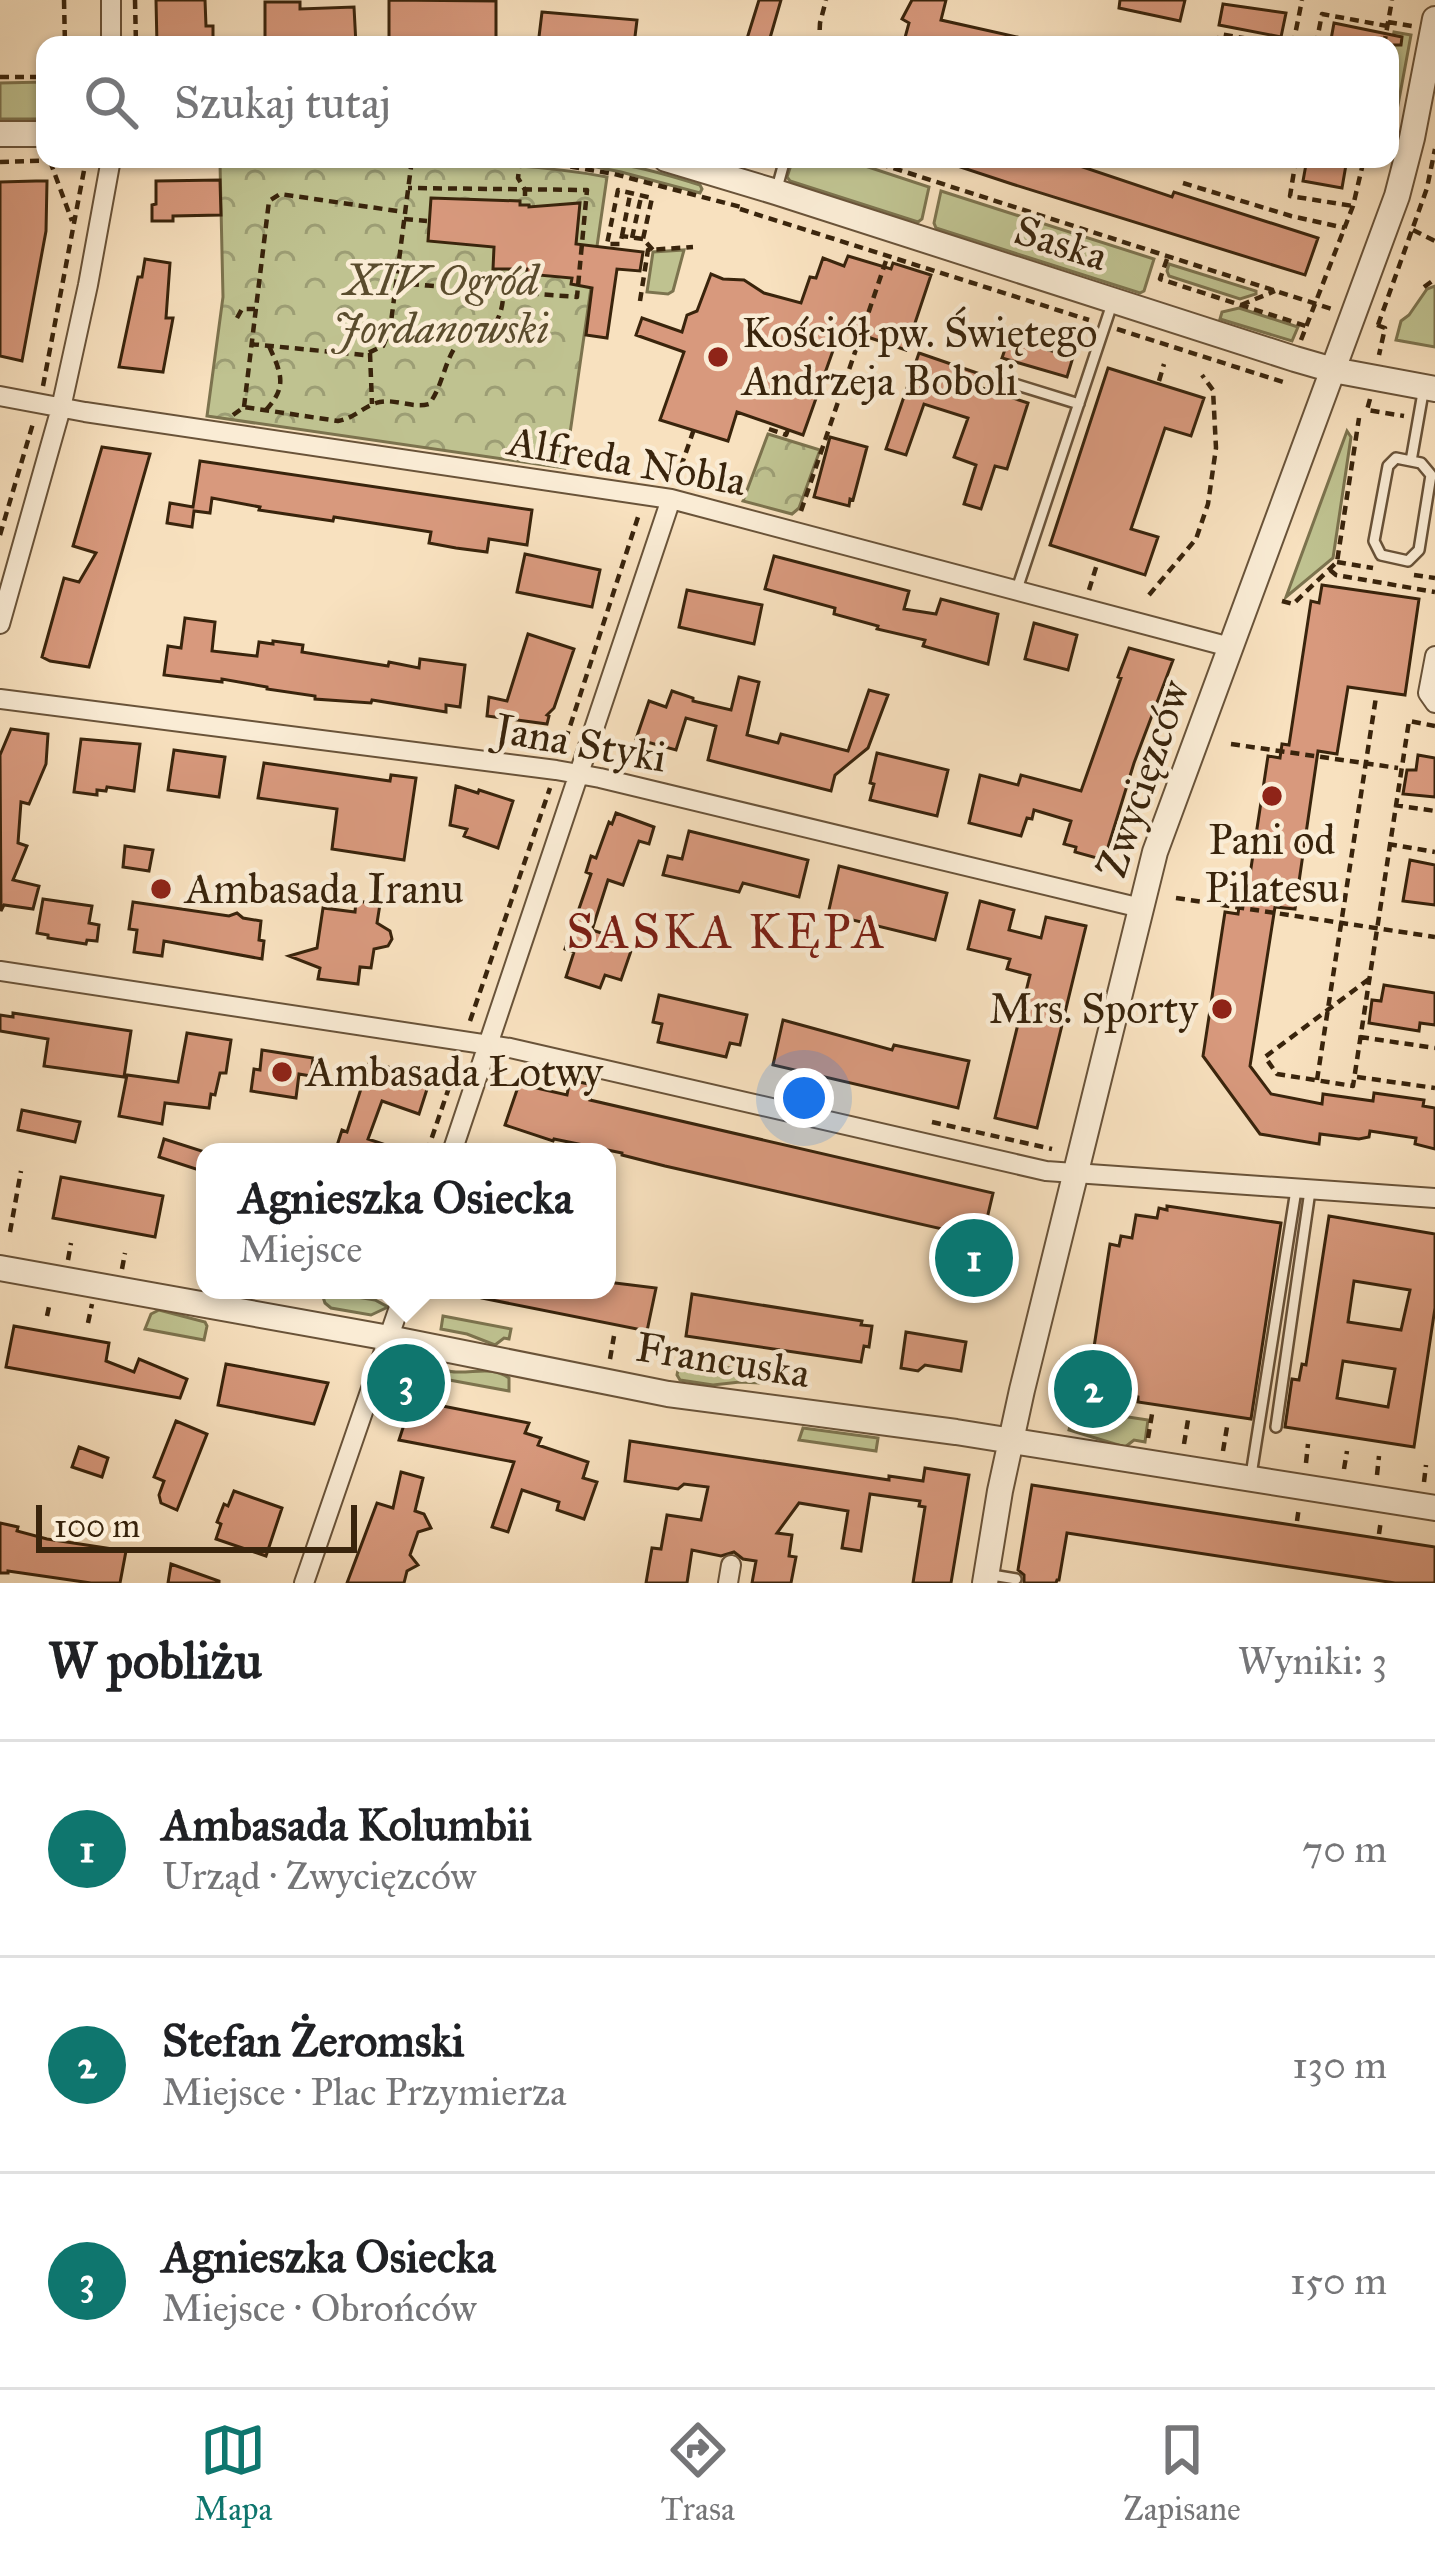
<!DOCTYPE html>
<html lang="pl">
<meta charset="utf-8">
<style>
:root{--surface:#fff;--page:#f2f2f2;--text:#202124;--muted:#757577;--line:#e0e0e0;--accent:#0f766e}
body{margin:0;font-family:"IM FELL Great Primer",serif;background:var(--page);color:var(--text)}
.scale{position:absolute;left:36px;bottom:30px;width:321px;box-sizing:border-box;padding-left:12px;border:6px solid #39240c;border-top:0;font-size:33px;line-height:42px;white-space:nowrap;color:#39240c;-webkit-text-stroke:9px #faecd5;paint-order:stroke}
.you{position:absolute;left:804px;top:1098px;width:42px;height:42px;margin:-30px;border:9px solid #fff;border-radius:50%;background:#1a73e8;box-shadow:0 0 0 18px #1a73e833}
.badge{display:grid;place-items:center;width:78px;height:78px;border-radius:50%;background:var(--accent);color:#fff;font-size:39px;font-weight:700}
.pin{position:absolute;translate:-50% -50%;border:6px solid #fff;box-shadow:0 3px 12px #0006}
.popup{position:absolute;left:196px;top:1143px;width:420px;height:156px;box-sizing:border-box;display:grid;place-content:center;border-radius:24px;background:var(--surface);filter:drop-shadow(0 3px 9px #0005);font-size:39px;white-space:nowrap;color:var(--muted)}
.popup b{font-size:45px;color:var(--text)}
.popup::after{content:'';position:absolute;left:50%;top:100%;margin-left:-24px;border:24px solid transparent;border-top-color:var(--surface)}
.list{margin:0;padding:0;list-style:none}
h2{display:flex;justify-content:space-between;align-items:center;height:156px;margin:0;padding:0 48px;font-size:51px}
h2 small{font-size:39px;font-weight:400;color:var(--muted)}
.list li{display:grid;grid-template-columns:78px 1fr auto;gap:36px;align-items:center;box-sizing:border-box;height:216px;padding:0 48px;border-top:3px solid var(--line)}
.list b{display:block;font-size:45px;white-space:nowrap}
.list p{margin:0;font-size:39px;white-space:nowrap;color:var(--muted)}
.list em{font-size:39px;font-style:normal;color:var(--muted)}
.icon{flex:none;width:66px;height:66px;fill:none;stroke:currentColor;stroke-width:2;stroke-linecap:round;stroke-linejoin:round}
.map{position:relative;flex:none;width:1435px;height:1583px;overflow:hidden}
.search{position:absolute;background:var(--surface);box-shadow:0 3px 9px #0004;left:36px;right:36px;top:36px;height:132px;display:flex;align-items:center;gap:30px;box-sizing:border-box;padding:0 42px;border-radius:24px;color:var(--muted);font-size:45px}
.sheet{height:804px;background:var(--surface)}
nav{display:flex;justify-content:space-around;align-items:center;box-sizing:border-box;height:168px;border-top:3px solid var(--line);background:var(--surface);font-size:33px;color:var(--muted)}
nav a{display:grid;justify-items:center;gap:6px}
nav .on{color:var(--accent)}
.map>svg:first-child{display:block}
</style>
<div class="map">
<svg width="1435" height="1583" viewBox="0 0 1435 1583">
<defs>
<pattern id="park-crowns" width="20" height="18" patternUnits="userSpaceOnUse" patternTransform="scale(3)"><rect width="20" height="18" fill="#bfc290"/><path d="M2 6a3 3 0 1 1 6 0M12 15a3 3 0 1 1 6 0" fill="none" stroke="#9c9d74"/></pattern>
</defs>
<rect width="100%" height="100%" fill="#f8e1bf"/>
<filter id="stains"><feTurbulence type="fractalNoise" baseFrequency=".00167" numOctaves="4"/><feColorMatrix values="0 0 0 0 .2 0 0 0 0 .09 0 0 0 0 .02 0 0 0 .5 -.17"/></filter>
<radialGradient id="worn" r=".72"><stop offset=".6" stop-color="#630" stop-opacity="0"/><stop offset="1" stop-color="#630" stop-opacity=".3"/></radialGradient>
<path fill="#bfc290" stroke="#7c734e" stroke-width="3" d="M1394,32l17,3 -21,113v-95z
M45,82v37h-45v-36z
M557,159c52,0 93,10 143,26l2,4 -2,4 -79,-21z
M793,159h51l85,28 -7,32 -4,3 -128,-41 -3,-4z
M941,191l213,68 -10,32 -4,2 -204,-65 -2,-5z
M684,250l-11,41 -5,3 -21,-2 6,-40z
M1169,264l87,27v3l-16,5 -71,-23 -2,-5z
M1435,286v61l-39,-7 5,-19 8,-6 18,-26z
M1239,308l59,19 -6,14 -72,-22 2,-7z
M1347,431l4,6 -18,121 -47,39z
M321,1291l54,9 13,7 -17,8 -40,-7 -6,-5z
M159,1310l46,12 2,4 -3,14 -59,-11 6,-15z
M443,1316l68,13 -2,10 -5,-1 -9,7 -28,-11 -26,-5z
M680,1360l81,13 -2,10 -19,-1 -27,3 -33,-5 -3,-5z
M434,1368c8,1 15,4 22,4 19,1 36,-6 53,6v13l-76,-14z
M1082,1410l66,10 -3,22 -11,-2 -9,7 -56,-17 4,-15z
M803,1428l75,10 -2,13 -77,-11z"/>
<path fill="url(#park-crowns)" stroke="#7c734e" stroke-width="3" d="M412,162c65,1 130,3 195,15l-42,291 -358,-52 16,-119 -3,-134z
M768,434l52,16 -21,58 -7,6 -49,-13z"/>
<path fill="#d8997d" stroke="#39240c" stroke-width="3" fill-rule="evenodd" d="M156,0h49l1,26h7v19h-56z
M389,0l107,1v44h-107z
M759,0h22l-13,45h-23z
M912,0h34l-5,20 76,17 -1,8h-113l6,-22 -7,-4z
M1120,0h65l-5,21 -61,-13z
M265,2h35v7l54,-2 2,38h-91z
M1223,4l63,9 -5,24 -62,-12z
M542,12l95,8 -3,25h-96z
M1334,23l68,14 -1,8h-71z
M945,159h114l113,38 2,-5 144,46 -13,37 -293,-91 -67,-22z
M1307,159h40l-5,29 -39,-7z
M220,180l1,35 -48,1v5h-21v-16l4,-1v-23z
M36,181h11l-1,50 -24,130 -22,-5v-174z
M431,198l89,3v4h9v2l51,-4 -4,41 67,8 -3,19 -23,-2 -10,69 -21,-3 6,-47 -21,-4 1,-6 -45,-4v-5h-34l1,-22 -66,-6z
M848,256l43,13 2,-6 38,12 -25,75 -65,-22 -38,107 -66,-23 -9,29 -68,-21 24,-68 -48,-17 6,-17 40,14 5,-17 10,-4 14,-37 12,5 21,1 20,13 37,10 9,-26 6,1 7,-20 21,8z
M145,259l25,4 -4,55h7l-10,54 -44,-5 19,-90h4z
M1013,326l36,11 -4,12 28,8 -6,20 -65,-19z
M919,353l61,21 -4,12 52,17 -21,66 -12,-3 -14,43 -17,-5 12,-39 -22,-8 14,-39 -44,-14 -18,51 -20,-6z
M1108,368l96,30 -13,38 -26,-8 -34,101 27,8 -13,38 -95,-30z
M830,437l37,10 -14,53 -3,-1 -1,7 -35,-9z
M102,447l48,7 -61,213 -39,-6 -8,-4 22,-79 15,4 17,-29 -23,-7z
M200,461l332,49 -5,35 -38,-6 -2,13 -31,-4 -27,-5 2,-11 -97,-15 -1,4 -74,-11 1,-3 -48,-9 -2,15 -16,-2 -2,16 -25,-4 3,-20 23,4z
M525,554l75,16 -8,37 -75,-15z
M774,556l135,35 -5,18 32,5 5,-15 57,15 -10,50 -65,-18 2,-6 -48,-11 1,-3 -44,-12 1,-6 -70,-19z
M1322,585l97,14 -14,96 -57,-8 -11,67 -19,-3 -23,158 -20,-2 -25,159 21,28 51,10 1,-10 50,7 1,-8 50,7 -1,6 12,2v41l-20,-5 1,-6 -46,-7 -1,6 -10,2 -39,-5 -1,10 -59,-10 -57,-78 22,-144 13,2 2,-14 6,1 22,-145 12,2 2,-14 7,1 22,-144 8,2z
M687,590l75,15 -8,39 -75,-17z
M185,618l30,4 -3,29 45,5 2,-14 14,2v-3l30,4 -1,7 86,14 1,-4 30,6 1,-9 45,6 -5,42 -14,-2v7l-74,-12 -1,3 -56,-4v-3l-48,-7v-2l-45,-8v3l-58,-7 4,-29 13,2z
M1034,623l43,12 -9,35 -43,-11z
M528,634l46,15 -20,59 -7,7 2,1 -2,8 -60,-8 2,-19 18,4z
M1129,648l44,12 -39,103 -30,97 -29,-8 1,-5 -12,-3 7,-23 -37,-11 -2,9 -5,-1 -6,18 -52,-13 11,-48 38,10 3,-10 60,16 40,-113 -3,-1z
M739,677l20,5 -12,53 31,8 3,-9 67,17 21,-61 19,5 -20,53 -33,27 -4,16 -123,-31 8,-34 -30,-8 -10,32 -40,-11 13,-38 17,6 6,-16 21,7v3l38,9z
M11,729l37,5 -2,30 -17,40 -8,-2 -3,41 9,3 -14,34 26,6 -6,23 -29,-4 -3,6 -1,-156z
M81,739l59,5 -6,47 -27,-4 -1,4 -9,-1v5l-23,-3z
M174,750l51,7 -6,40 -51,-7z
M877,753l71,17 -11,46 -67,-16 4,-16 -4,-1z
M1418,755l17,3v39l-32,-3 4,-24h9z
M264,763l126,18 1,-6 25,3 -12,82 -72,-11 5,-40 -79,-11z
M456,786l22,7 1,-3 34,11 -15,47 -34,-12 3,-7 -17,-4z
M616,813l38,14 -5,17 -10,-3 -16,44 -15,-5 -16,50 25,8 -2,7 16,6 -10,29 -16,-5 -5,13 -34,-11 8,-25 -9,-3 26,-75 -5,-2 5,-16 5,2 13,-36 3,2z
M689,831l119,29 -9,37 -56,-14 -4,9 -76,-17 5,-19 14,3z
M125,846l28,4 -4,21 -26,-4z
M1410,860l25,5v40l-32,-4z
M839,866l108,27 -12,47 -107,-26z
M43,899l49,7 -3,17 10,2 -2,16 -10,-1 -1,4 -38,-6v-3l-11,-2z
M356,901l24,3 -3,19 13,8 2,8 -4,7 -14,3 -3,19 -11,-1 -2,17 -40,-5 2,-11 -31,-12 28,-8 6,-40 32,4z
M980,901l34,9 -5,20 32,8 5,-21 40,9 -49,202 -42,-10 35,-143 -23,-6 3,-10 -42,-10z
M133,902l96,14 8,-3 6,5 18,3 -2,19 5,1 -2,18 -98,-18 -2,15 -28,-4 3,-22 -8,-1z
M1384,985l51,8v32l-15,-2 -1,8 -50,-8 3,-23 9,1z
M659,995l88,20 -7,30 -10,-2 -4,14 -68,-15 4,-18 -9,-2z
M13,1013l118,18 -7,46 -80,-11 4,-27 -48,-8v-16l13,2z
M783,1020l109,30 2,-5 75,16 -11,47 -185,-43z
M187,1033l44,7 -5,33h-6l-5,22 -4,-1 -2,14 -44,-5 -3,21 -43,-8 8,-41 51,7z
M262,1050l51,8 -2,18 -12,-2 -3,24 -45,-7 3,-22 6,1z
M370,1061l45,15 -2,6 15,4 -9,28 -37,-13 -14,38 30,10v3h-63l7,-22 5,2z
M570,1080l23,5 -3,15 403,93 -12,51 9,2 -3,17 -34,-9 3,-13 -11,-3 2,-8 -282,-64 -43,-11v-2l-68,-14 -1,2 -48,-16 14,-41 48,11z
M22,1110l58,12 -5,20 -57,-12z
M164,1139l41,13v20l-46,-15z
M61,1177l102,19 -8,41 -102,-19z
M1167,1206l114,17 -30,196 -113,-17v-5l-8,-2 1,-9 -21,-4 4,-22 -12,-2 1,-10 -9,-1 16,-103 9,2 2,-10 11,2 4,-23 21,3 2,-10 8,2z
M1329,1216l106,18v74l-21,139 -129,-20 7,-48 7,1 3,-16 4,1zM1354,1281l56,9 -9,40 -53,-8zM1343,1361l52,8 -7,38 -51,-9z
M607,1282l49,6 -9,43 -165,-33 1,-8h124z
M692,1294l170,27 -1,4 11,1 -3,21 -5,-1 -3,16 -175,-26z
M14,1326l95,17 -3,18 28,11 5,-13 48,20 -7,19 -174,-31z
M906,1332l60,10 -5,29 -36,-6 -7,6 -17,-3z
M226,1364l102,19 -14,41 -96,-19z
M412,1400l117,23 -4,10 16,5 -3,7 50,17 -5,16 14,4 -13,37 -27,-9 2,-8 -37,-12 -14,42 -16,-5 22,-65 -115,-22z
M176,1421l31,13 -30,76 -16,-7 -2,-8 5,-14 -10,-4z
M630,1441l259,39v-4l34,5 2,-13 44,7 -18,108h-38l12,-76 -6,-1 1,-5 -50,-7 -9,57 -19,-3 6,-37 -49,-8 -22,30 15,2 -3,21 7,1 -5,26h-39l4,-22 -13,-2 -9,-7 -13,4 -29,-6 -5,33h-41l6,-35 9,1 6,-34 34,5 7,-33 -24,-3 -6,5 -53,-8z
M79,1447l29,11 -6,19 -30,-10z
M401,1472l22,6 -8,33 9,3 7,14 -13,4 -8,23 8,10 -11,6 -3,12h-57l30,-80 16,5z
M1032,1485l403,62v36h-40l-328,-50 -8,47h-2l-1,3h-32v-8l-6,-5z
M234,1491l48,17 -16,48 -50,-17 5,-15 -4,-2 7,-18 4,2z
M0,1523l18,4 -1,4 30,8 79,12 -6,32h-29l-83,-12v2h-8z
M171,1564l48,17v2h-51z"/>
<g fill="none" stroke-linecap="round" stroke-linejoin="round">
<g stroke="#695339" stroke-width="14">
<path id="service" d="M777,188l8,-29
M998,379l81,25
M1411,461l-15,-3 -8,8 -14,75 7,14 27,6 11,-11 12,-75 -10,-12 -10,-2 13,-74
M1017,589l95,-285
M1276,1427l34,-236
M1251,1475l45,-285
M992,1575l24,4"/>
</g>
<g stroke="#695339" stroke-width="22">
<path id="minor" d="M111,45v-45
M0,396l85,16 586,87 559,148
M0,624l61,-216 27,-123 23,-126
M1435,656l-7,37 7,10
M0,699l556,71 44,8 541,130
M0,971l510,77 536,123 389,27
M452,1152l219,-653
M304,1583l101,-293
M728,1583l3,-18"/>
</g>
<g stroke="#695339" stroke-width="28">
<path id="tertiary" d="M0,134h45
M666,159l110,33 519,167 38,11 102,19
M0,1268l389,70 279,56 288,38 479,76
M985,1583l15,-92 22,-101 133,-538 242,-656 15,-58 23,-119"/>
</g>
<path stroke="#39240c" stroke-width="4.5" stroke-dasharray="9 6" stroke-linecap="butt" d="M64,0l1,45
M135,0l1,45
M1388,22l24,4
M819,45l1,-22 6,-23
M1218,45l2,-11 64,11
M1293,45l9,-45
M1316,45l6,-31 65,12
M1384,45l8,-45
M0,77h45
M520,159l-2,19 7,12v10
M526,159l88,15 127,33
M865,159l467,150
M1296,159l-6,37 63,10
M50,161l22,60
M0,162l67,-2
M1183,183l108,33 54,12
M740,209l349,111
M404,219l23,2
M1413,230l22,11
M622,236l8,-41
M632,238l9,-41
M643,239l-21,-3 -2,8h-13l11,-54 34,8 -9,41 10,11
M1167,259l-7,20 146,47
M395,283l182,14 10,-107 -179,-2
M1424,287l11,-8
M640,301l8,-51 45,-3
M1241,305l34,-14
M237,318l5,-9h13
M1377,325l8,3 -6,27
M1378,325l49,-137 8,-39
M1117,329l169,54
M1301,340l52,-134 11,-47
M250,344l114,11 19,-9 7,-16 22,-171
M370,353l2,51
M1159,381l5,-17
M43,386l43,-226
M1370,399l-3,11 37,6
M244,407l25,-206 11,-7 124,18
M266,410c22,-24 15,-37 3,-64
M233,415l11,-8 94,14c16,-3 24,-13 38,-18 17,-6 36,6 53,1 14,-18 15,-43 29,-61 8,-9 16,-6 26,-11 21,-8 21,-42 18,-60
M769,429l17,6 2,-5
M676,481l18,-52
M801,511l87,-256
M0,535l34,-115
M1337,562l36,6
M1330,570l6,5 99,17
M1414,575l21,3
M1089,590l9,-29
M1149,595l47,-56 12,-35 8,-56 -3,-58 -11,-15
M1282,601l11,3 44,-42 22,-144
M1231,744l167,24
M561,754l78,-240
M1394,805l41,6
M1388,844l47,8
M1176,898l259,39
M1369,979l-104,78 12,17 76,12 56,-365 26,5
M470,1021l80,-233
M1360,1037l75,11
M1357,1077l78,11
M1317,1080l59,-383
M932,1122l120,27
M427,1152l31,-91
M10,1232l11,-61
M68,1260l3,-17
M122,1269l3,-16
M47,1316l3,-14
M88,1323l4,-19
M610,1359l4,-23
M1059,1361l29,5 -7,36
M1148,1438l4,-24
M1184,1444l4,-24
M1223,1451l4,-24
M1306,1463l2,-19
M1344,1469l3,-18
M1377,1475l2,-19
M1424,1482l2,-17
M1297,1521l2,-14
M1379,1534l2,-14"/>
<use href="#service" stroke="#faecd5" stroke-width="9"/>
<use href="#minor" stroke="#faecd5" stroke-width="18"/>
<use href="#tertiary" stroke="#faecd5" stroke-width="24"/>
</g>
<g fill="#8f2418" stroke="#faecd5" stroke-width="4.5">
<circle cx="718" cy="357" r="12"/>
<circle cx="1272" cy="796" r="12"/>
<circle cx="161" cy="889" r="12"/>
<circle cx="1222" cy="1009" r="12"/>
<circle cx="282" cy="1072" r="12"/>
</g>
<g text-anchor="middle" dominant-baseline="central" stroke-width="9" stroke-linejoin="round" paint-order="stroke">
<g font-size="42" fill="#39240c" stroke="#faecd5">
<text transform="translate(1061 243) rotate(18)">Saska</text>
<text transform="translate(627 461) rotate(10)">Alfreda Nobla</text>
<text transform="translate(581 743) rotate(10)">Jana Styki</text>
<text transform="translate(1143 779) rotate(-71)">Zwycięzców</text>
<text transform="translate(723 1360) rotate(9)">Francuska</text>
</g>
<g font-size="42" font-style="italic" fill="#5a4c2d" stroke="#faecd5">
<text x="441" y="281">XIV Ogród<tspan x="441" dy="48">Jordanowski</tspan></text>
</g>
<g font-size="42" fill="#39240c" stroke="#faecd5" text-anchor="start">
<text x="742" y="333">Kościół pw. Świętego<tspan x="742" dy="48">Andrzeja Boboli</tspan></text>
<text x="1272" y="840" text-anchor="middle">Pani od<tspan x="1272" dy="48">Pilatesu</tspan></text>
<text x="185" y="889">Ambasada Iranu</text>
<text x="1198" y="1009" text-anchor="end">Mrs. Sporty</text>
<text x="306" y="1072">Ambasada Łotwy</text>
</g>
<g font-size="48" letter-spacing="3" fill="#7a1f14" stroke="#faecd5">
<text x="727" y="931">SASKA KĘPA</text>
</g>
</g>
<rect width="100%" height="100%" filter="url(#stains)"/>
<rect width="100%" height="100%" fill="url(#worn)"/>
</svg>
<div class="scale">100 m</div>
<div class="you"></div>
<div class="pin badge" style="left:974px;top:1258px">1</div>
<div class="pin badge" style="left:1093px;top:1389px">2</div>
<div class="pin badge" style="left:406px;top:1383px">3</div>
<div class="popup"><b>Agnieszka Osiecka</b>Miejsce</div>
<div class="search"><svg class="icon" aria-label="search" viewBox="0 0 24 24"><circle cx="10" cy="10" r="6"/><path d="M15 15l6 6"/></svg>Szukaj tutaj</div>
</div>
<section class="sheet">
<h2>W pobliżu<small>Wyniki: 3</small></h2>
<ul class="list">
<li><span class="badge">1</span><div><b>Ambasada Kolumbii</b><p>Urząd · Zwycięzców</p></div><em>70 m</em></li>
<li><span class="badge">2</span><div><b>Stefan Żeromski</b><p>Miejsce · Plac Przymierza</p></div><em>130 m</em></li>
<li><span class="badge">3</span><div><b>Agnieszka Osiecka</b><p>Miejsce · Obrońców</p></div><em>150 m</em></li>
</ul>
</section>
<nav>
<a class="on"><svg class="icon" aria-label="map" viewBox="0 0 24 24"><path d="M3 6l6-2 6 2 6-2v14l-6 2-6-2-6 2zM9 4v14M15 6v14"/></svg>Mapa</a>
<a><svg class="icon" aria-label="directions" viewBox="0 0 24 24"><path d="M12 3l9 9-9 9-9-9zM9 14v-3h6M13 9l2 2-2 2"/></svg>Trasa</a>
<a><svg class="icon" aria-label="saved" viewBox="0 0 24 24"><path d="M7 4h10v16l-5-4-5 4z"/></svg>Zapisane</a>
</nav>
